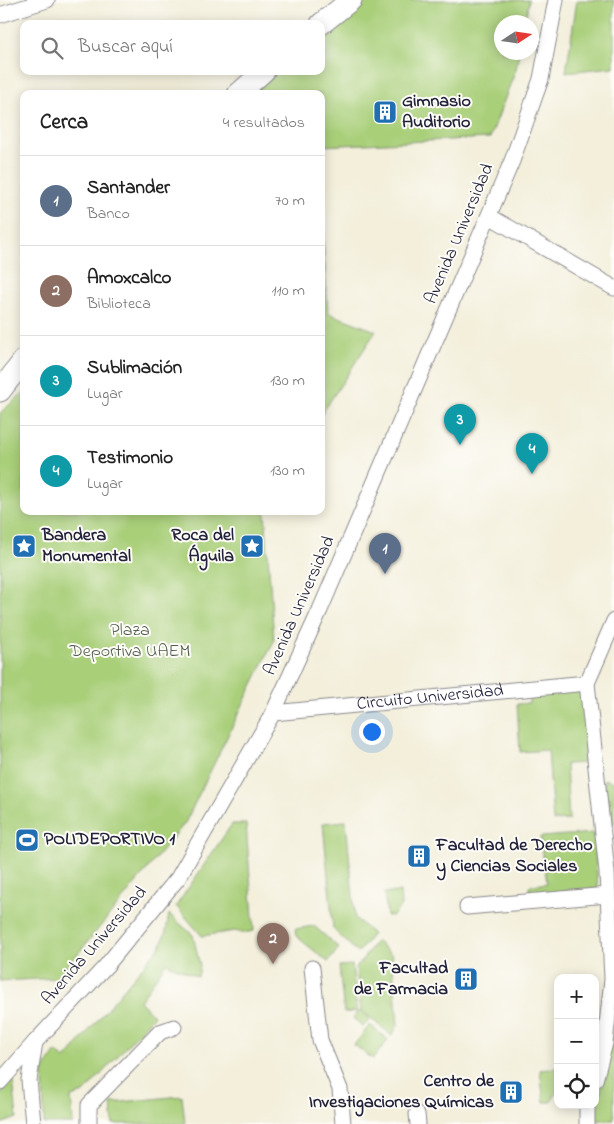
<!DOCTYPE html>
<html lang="es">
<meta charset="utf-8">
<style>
:root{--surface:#fff;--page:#f2f2f2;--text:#222;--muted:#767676;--line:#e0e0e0;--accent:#1f6fb2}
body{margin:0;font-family:"Indie Flower",sans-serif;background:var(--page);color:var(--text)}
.controls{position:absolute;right:15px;bottom:15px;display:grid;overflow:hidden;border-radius:10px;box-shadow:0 2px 12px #0003}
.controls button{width:45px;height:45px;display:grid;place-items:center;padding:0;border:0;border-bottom:1px solid var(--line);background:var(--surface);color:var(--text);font:25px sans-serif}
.compass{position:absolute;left:494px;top:15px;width:45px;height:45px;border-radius:50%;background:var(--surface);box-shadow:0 2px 12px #0003;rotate:78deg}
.you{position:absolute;left:371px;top:731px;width:18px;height:18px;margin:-12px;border:4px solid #fff;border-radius:50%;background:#1a73e8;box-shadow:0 0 0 8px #1a73e833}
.badge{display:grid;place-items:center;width:32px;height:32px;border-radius:50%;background:var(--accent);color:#fff;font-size:16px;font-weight:700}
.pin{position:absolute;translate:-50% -41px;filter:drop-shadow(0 1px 2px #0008)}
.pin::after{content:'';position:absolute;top:26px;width:18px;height:15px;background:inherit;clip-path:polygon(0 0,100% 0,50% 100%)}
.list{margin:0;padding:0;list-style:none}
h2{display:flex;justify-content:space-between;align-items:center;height:65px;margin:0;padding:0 20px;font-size:21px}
h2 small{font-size:16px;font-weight:400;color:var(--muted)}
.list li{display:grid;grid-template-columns:32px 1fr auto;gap:15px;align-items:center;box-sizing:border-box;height:90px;padding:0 20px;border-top:1px solid var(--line)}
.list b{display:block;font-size:19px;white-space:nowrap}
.list p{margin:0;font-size:16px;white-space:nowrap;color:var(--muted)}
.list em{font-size:16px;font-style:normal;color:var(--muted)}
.icon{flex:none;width:28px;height:28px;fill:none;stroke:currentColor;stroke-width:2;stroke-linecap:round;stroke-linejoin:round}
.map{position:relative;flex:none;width:614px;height:1124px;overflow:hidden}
.search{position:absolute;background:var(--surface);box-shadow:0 2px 12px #0003;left:20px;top:20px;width:305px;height:55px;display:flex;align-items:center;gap:12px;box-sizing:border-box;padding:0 18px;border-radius:10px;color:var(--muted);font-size:19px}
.panel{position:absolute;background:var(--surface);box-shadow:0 2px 12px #0003;left:20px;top:90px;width:305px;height:425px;border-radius:10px}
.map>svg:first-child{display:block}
</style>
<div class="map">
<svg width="614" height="1124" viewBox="0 0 614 1124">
<rect width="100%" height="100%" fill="#fdfcf7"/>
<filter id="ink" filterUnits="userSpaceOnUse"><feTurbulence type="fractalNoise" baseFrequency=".02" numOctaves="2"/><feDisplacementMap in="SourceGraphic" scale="10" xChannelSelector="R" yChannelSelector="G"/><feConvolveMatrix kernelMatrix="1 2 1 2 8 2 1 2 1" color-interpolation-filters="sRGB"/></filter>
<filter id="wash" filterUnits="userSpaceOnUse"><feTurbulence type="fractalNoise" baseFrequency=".0096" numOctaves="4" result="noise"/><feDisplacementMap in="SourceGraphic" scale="20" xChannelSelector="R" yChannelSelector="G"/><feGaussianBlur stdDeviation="1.12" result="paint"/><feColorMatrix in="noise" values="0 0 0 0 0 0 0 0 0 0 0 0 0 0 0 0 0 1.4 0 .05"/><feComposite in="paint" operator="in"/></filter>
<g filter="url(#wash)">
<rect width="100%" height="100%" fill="#f3efdb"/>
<path fill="#a9cf79" stroke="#66785a" d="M358,0h171l-4,22h-23v30l17,1 -3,16 -26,69 -169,8v-52h-68l22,-23h46v-41z
M577,0h37v67l-48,5z
M321,206l7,107 48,18 -55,84z
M24,392v119h241l9,130 -89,182 -127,155 -58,3v-568z
M583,689l5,74 -22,1 3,56 -16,1 -5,-71 -28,2 -3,-48 12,-1v-11z
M604,779l10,3v42h-7z
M346,821l9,97 18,16 -15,19 -25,-24 -10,-106z
M232,824h14l8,107 -12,2 -7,-2 -33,5 -26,-30z
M594,833l4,56 -68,5 -1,-8 18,-3 -7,-46z
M400,892l1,14 -8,10h-6l-3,-23z
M169,914l24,21 7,31 -2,11 -32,-14 -26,38 14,15 -70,77 -13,4 2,27h-29l-1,-53 12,-19 10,7 96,-114 5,-14z
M314,926l25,22 -11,14 -32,-26 -1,-7z
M376,941l16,14 6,70 -6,11 -31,-26 -5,-42z
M352,965l5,46 -13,2 -5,-47z
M360,1010l10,9 -7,8 -10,-9z
M370,1025l18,15 -15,19 -19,-14z
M614,1025v95h-19z
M558,1068v23l-7,11h-7l-4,-32z
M13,1079l4,39 -17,6v-28z
M182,1096l3,28h-72l-2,-21z"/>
</g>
<g filter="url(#ink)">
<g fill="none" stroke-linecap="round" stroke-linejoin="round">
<g stroke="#8a888b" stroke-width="17">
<g id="street">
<path d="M0,15l47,-15"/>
<path d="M489,216l125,72"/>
<path id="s1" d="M273,713l314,-30"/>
<path d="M467,907l141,-12"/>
<path d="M312,968l8,72 20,49 3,35"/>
<path d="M595,1080l10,-37 7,-64 -5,-107 -20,-189 27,-62"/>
<path d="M0,1082l36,-41 70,-75 72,-88 95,-165 47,-103 192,-449 29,-82 15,-79"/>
<path d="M417,1114l1,10"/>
<path d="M33,1124l-4,-44 6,-38"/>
<path d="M89,1124v-19l71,-73 14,-5"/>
<path d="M587,1124v-19"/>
</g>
</g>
<g stroke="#8a888b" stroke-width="23">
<path id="secondary" d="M321,24l30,-24
M238,94l26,-23
M0,391l24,-31"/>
</g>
<use href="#street" stroke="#fff" stroke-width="15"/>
<use href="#secondary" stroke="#fff" stroke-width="21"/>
</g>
</g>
<defs>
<g id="building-square" transform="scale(1.25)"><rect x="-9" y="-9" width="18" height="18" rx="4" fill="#1f6fb2" stroke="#fdfcf7"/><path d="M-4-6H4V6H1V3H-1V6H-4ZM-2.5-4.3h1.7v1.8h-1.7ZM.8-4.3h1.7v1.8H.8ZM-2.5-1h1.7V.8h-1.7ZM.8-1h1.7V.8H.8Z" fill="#fff"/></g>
<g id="sight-square" transform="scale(1.25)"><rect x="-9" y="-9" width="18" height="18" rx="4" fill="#1f6fb2" stroke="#fdfcf7"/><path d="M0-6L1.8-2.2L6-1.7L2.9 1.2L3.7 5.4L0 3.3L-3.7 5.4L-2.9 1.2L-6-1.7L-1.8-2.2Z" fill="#fff"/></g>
<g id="stadium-square" transform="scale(1.25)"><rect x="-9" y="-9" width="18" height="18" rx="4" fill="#1f6fb2" stroke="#fdfcf7"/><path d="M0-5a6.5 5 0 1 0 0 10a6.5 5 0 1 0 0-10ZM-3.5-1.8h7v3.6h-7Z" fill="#fff"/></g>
</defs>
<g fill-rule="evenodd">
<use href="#building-square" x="385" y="112"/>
<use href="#sight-square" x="24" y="546"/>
<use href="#sight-square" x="252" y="546"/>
<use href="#stadium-square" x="27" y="840"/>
<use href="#building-square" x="419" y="856"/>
<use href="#building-square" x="466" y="979"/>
<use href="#building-square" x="511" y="1092"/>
</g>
<g text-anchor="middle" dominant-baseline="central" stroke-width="4" stroke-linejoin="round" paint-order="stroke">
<g font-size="18" font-weight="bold" fill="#22223b" stroke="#fdfcf7" text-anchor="start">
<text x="402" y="102">Gimnasio<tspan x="402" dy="21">Auditorio</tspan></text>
<text x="42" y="536">Bandera<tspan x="42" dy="21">Monumental</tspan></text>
<text x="234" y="536" text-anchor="end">Roca del<tspan x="234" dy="21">Águila</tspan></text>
<text x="44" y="840">POLIDEPORTIVO 1</text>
<text x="436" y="846">Facultad de Derecho<tspan x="436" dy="21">y Ciencias Sociales</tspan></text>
<text x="448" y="969" text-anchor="end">Facultad<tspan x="448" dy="21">de Farmacia</tspan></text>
<text x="494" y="1082" text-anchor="end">Centro de<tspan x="494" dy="21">Investigaciones Químicas</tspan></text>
</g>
<g font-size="18" fill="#22223b" stroke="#fdfcf7">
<text transform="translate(460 234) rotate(-67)">Avenida Universidad</text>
<text transform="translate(300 606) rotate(-66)">Avenida Universidad</text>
<text stroke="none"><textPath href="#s1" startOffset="158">Circuito Universidad</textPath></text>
<text transform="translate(95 946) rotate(-49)">Avenida Universidad</text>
</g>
<g font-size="18" fill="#515f51" stroke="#fdfcf7">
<text x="130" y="631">Plaza<tspan x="130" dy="21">Deportiva UAEM</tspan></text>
</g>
</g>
</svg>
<div class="controls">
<button>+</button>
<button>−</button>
<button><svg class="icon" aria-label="locate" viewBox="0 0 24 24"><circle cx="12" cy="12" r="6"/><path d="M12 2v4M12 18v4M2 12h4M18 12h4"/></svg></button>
</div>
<svg class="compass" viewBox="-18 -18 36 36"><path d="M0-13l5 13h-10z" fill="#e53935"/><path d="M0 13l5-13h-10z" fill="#767676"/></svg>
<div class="you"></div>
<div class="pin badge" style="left:385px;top:574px;background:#5c6f8a">1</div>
<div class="pin badge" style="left:273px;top:964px;background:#8d6e63">2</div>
<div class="pin badge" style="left:460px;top:445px;background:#0f9aa8">3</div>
<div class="pin badge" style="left:532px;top:474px;background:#0f9aa8">4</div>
<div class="search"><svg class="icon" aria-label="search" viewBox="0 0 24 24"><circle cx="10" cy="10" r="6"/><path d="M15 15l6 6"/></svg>Buscar aquí</div>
<section class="panel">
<h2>Cerca<small>4 resultados</small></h2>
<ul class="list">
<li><span class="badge" style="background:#5c6f8a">1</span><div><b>Santander</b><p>Banco</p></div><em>70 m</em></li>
<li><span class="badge" style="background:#8d6e63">2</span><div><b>Amoxcalco</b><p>Biblioteca</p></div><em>110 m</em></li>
<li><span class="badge" style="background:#0f9aa8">3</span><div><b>Sublimación</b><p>Lugar</p></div><em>130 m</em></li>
<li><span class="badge" style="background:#0f9aa8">4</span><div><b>Testimonio</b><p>Lugar</p></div><em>130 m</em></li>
</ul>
</section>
</div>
